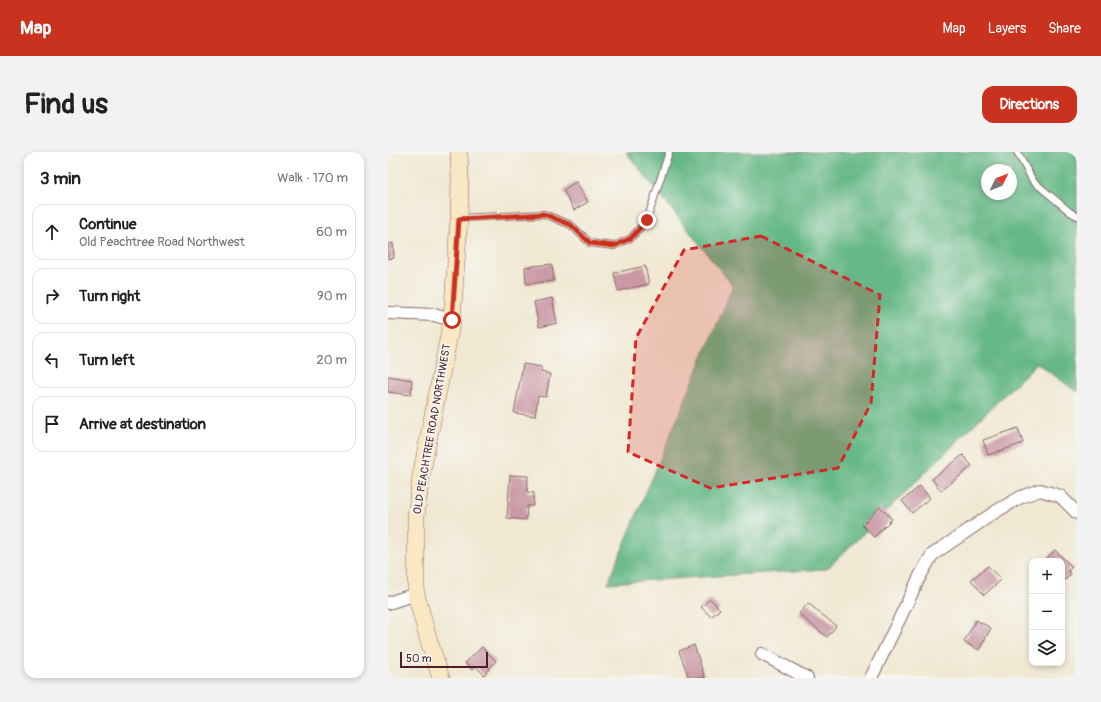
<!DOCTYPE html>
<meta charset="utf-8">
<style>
:root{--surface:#fff;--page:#f2f2f2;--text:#202124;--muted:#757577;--line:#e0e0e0;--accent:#c8321e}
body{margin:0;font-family:Pangolin,sans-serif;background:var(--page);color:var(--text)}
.controls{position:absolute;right:12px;bottom:12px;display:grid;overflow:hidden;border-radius:8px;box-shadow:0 2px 6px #0003}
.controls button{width:36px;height:36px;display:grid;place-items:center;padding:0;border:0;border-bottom:1px solid var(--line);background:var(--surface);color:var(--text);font:20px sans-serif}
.compass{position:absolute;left:593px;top:12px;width:36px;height:36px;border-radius:50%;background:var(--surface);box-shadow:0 2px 6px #0003;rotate:47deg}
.scale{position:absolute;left:12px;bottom:10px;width:88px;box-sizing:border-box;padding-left:4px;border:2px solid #4a1f2b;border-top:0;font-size:11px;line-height:14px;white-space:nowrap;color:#4a1f2b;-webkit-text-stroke:3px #f6f6f2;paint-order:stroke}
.stop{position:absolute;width:12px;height:12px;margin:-9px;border:3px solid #c8321e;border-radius:50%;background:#fff}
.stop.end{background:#c8321e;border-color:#fff;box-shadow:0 1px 4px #0008}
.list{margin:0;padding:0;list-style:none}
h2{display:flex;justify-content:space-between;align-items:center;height:52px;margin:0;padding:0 16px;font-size:17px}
h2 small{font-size:13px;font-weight:400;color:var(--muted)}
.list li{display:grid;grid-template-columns:26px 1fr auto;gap:12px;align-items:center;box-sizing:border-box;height:56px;margin:0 8px 8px;padding:0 8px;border:1px solid var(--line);border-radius:12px}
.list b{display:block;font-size:15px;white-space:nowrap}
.list p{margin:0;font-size:13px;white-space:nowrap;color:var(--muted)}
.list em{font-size:13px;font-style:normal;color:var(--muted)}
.icon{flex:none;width:22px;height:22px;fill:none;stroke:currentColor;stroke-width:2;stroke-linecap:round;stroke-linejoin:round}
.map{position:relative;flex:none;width:689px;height:526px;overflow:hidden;border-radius:12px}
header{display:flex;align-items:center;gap:24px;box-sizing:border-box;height:56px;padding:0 20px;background:var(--accent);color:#fff}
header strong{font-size:19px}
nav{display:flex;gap:22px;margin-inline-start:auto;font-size:14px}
.intro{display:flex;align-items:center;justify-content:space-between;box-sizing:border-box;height:96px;padding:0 24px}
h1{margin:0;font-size:28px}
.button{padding:10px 18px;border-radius:12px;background:var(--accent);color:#fff;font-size:14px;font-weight:700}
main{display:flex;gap:24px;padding:0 24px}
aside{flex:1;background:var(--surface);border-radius:12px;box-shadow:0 2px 6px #0003}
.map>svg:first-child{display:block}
</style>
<header>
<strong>Map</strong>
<nav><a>Map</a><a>Layers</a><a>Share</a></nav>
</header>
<div class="intro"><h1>Find us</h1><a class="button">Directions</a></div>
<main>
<aside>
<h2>3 min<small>Walk · 170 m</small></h2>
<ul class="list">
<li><svg class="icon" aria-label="ahead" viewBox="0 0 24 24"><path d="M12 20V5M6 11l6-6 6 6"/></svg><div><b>Continue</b><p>Old Peachtree Road Northwest</p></div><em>60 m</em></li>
<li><svg class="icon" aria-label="right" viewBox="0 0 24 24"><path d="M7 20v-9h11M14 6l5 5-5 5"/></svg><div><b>Turn right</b></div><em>90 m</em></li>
<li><svg class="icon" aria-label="left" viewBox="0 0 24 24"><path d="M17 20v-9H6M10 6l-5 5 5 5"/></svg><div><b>Turn left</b></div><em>20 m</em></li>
<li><svg class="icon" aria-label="arrive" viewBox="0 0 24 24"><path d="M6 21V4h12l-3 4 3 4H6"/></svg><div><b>Arrive at destination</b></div></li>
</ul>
</aside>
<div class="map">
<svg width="689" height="526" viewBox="0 0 689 526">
<rect width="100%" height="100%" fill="#f6f6f2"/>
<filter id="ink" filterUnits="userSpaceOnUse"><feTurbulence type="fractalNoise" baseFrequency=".025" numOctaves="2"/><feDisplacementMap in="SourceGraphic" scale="8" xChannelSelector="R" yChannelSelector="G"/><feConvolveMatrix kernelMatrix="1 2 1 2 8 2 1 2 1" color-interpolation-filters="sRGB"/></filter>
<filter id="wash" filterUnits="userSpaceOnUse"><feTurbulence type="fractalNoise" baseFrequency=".012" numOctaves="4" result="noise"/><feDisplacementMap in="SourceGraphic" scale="16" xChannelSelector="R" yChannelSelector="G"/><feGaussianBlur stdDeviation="0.9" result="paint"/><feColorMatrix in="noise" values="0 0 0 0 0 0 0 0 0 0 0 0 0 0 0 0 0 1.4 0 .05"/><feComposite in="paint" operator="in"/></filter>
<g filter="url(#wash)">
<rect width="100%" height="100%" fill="#f0e8d2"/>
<path fill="#66b886" stroke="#586c58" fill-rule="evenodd" d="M238,0h451v240l-40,-29 -210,206 -219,14 125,-297zM599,18h24v24h-24z"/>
<g id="blocks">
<path fill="#ca98a6" d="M188,30l12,20 -14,8 -11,-20z
M5,91l1,15 -6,1v-15z
M164,112l2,17 -28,3 -1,-17z
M257,114l4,18 -31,7 -4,-18z
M164,146l5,25 -18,4 -5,-25z
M135,212l18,3v5l9,2 -4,23 -8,-1 -3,20 -21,-3z
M0,224l24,4 -1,15 -23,-3z
M630,276l5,15 -35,12 -5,-15z
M575,303l9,11 -31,25 -9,-12z
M122,323l18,1 -1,16 7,1 -1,13h-6l-1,14 -19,-2z
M532,334l10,12 -18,15 -10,-12z
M492,355l12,12 -18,18 -12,-12z
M667,398l17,17 -4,4 3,3 -6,6 -3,-3v-16h-16l-1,-1z
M600,414l13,14 -17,15 -13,-15z
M322,447l10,10 -9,8 -10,-10z
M420,451l28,23 -9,11 -28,-23z
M588,468l15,8 -12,22 -15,-8z
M306,493l11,33h-16l-10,-27z
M94,495l14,14 -12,14 -8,-9 -4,4 -7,-7z"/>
</g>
</g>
<g filter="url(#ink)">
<use href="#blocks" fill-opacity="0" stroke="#846565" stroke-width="1"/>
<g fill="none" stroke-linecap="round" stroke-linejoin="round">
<g stroke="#846565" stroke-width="8">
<path id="lane" d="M629,0l16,29 37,31 7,4
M73,66l83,-4 27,11 19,18 24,3 17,-8 16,-18 22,-68"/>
</g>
<g stroke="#846565" stroke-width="14">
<path id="street" d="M0,161l46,2 18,5
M0,451l28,-9
M374,502l45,24
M483,526l49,-102 12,-21 63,-43 26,-15 19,-7 20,6 17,17"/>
</g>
<g stroke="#846565" stroke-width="18">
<path id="secondary" d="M53,526l-13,-40 -12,-44v-78l5,-40 31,-156 7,-101 1,-39 -1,-28"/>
</g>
<use href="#lane" stroke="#fff" stroke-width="6"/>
<use href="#street" stroke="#fff" stroke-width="12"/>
<use href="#secondary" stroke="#fae7c3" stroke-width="17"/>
</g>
</g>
<g fill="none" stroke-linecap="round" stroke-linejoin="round" filter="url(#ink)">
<path stroke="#c8321e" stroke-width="5" d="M64,168l7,-101 85,-5 27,11 19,18 24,3 17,-8 16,-18"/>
</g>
<path fill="#d62828" fill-opacity="0.2" stroke="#d62828" stroke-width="3" stroke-dasharray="8 5" stroke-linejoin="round" d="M373,84l119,59 -9,108 -33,65 -128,20 -82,-36 8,-114 48,-88z"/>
<g text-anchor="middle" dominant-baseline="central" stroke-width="3.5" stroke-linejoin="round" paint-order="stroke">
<g font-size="11" fill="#4a1f2b" stroke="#f6f6f2">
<text transform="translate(44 277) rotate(-80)">OLD PEACHTREE ROAD NORTHWEST</text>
</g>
</g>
</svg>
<div class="controls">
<button>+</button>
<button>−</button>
<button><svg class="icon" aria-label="layers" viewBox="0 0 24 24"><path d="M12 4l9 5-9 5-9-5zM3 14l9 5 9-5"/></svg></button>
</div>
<svg class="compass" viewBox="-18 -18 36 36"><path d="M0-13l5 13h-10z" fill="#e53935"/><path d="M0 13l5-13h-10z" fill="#757577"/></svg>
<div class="scale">50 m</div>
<div class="stop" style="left:64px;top:168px"></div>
<div class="stop end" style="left:259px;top:68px"></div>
</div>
</main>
